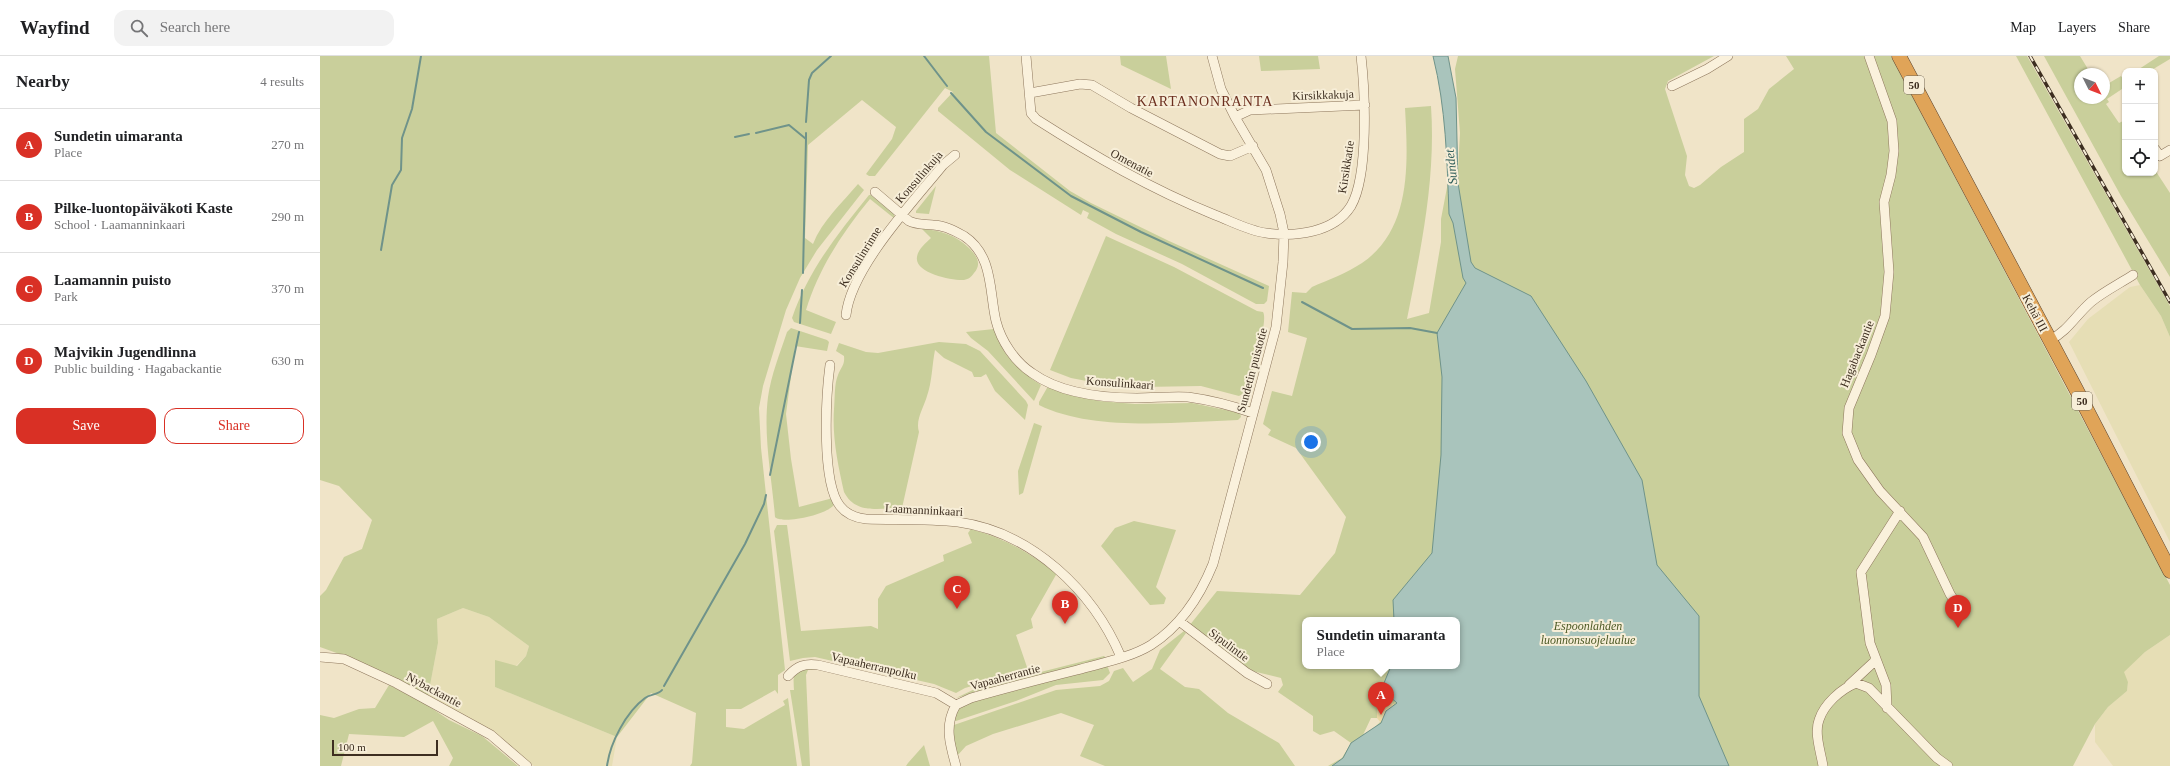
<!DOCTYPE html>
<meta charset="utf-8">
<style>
:root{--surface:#fff;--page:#f2f2f2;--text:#202124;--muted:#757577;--line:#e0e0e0;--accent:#d93025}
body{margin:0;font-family:"Times New Roman",serif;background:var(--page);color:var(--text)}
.controls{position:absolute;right:12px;top:12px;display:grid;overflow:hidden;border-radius:8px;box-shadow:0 1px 3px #0004}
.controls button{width:36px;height:36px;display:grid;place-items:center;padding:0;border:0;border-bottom:1px solid var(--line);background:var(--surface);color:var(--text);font:20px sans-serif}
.compass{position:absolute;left:1754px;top:12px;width:36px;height:36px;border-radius:50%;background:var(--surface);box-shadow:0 1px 3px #0004;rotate:132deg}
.scale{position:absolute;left:12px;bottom:10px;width:106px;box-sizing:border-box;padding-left:4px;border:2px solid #3d2e20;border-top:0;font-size:11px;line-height:14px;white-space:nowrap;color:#3d2e20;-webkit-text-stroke:3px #f7eed8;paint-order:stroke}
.you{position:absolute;left:991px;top:386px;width:14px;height:14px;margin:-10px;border:3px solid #fff;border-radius:50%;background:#1a73e8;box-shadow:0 0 0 6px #1a73e833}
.badge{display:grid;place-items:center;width:26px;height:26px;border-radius:50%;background:var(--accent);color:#fff;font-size:13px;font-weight:700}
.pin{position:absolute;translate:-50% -33px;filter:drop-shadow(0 1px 2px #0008)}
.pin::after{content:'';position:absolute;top:21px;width:14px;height:12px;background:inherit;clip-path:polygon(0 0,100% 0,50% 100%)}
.popup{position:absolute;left:982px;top:561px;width:158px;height:52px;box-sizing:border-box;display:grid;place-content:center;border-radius:8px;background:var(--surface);filter:drop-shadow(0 1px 3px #0005);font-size:13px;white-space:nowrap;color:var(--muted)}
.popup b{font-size:15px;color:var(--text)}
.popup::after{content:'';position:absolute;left:50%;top:100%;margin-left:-8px;border:8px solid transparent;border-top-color:var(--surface)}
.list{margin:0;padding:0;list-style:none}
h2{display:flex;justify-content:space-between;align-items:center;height:52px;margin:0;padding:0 16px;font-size:17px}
h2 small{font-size:13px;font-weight:400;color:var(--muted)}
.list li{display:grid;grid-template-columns:26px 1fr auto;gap:12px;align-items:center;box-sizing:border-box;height:72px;padding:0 16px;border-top:1px solid var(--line)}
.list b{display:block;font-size:15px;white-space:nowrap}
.list p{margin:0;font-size:13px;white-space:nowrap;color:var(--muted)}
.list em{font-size:13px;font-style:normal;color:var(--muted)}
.actions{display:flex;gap:8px;padding:12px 16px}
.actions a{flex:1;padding:9px 0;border:1px solid var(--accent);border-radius:12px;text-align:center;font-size:14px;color:var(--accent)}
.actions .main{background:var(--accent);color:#fff}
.icon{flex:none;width:22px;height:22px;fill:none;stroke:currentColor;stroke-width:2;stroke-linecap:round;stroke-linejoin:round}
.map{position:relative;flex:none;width:1850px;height:710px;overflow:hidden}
header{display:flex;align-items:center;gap:24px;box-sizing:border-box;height:56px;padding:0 20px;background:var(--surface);border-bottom:1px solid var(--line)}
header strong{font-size:19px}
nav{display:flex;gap:22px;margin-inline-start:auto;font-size:14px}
.search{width:280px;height:36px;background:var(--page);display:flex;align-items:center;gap:10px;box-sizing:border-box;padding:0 14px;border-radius:12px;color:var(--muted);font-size:15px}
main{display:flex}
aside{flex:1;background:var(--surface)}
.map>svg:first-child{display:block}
</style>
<header>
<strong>Wayfind</strong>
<div class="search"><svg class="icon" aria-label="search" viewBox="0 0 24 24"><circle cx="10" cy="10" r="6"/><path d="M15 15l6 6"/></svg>Search here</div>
<nav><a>Map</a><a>Layers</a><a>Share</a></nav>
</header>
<main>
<aside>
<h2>Nearby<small>4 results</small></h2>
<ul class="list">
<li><span class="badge">A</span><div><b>Sundetin uimaranta</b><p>Place</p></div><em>270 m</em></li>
<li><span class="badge">B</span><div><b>Pilke-luontopäiväkoti Kaste</b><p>School · Laamanninkaari</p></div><em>290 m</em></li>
<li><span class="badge">C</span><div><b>Laamannin puisto</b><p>Park</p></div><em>370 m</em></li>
<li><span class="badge">D</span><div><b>Majvikin Jugendlinna</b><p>Public building · Hagabackantie</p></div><em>630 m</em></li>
</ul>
<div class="actions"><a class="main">Save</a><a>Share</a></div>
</aside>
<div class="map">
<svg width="1850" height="710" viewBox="0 0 1850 710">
<rect width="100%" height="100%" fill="#f0e4c8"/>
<path fill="#e6deb5" d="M1820,229l21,31 9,21v205l-101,-200 19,-23 42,-32z
M143,552l26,9 40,29 -3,10 -31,31 122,50 -5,29h-78l-14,-11 -92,-59 10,-53 -1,-24z
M1850,579v131h-57l-18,-24v-18l13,-17 19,-16 1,-9 -5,-10 22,-20z"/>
<path fill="#c9cf9b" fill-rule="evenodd" d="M0,0h669l7,77 74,58 21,12 78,38 100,45 -2,15 -3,3h-8l-74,-40 -66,-30 -29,-16 2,-5 -6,-3 -2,5 -71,-45 -72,-59v-3l15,-16 -8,-4 -70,88h-6l-3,-2 26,-35 4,-12 -34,-27 -54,45 -3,93 8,6c9,-23 29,-41 45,-60l6,6 -47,60 -17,28 -14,32 -23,76 -4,22 2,40 24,222 -7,5v19l-3,-4 -34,19h-15v18l18,2 41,-24 -2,-4 5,-3 9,68h-107l2,-3 4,-50 -45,-20 -34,44 -122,-50v-27l22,6 9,-10 3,-10 -40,-29 -26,-9 -26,11 1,24 -10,53 -72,-36 -36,-13v-51l6,-6 18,-33 18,-8 10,-29 -33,-34 -19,-6z
M800,0h46l5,33 -50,-24z
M939,0h59l2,13 -59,2z
M1138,0h256l-46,25 -3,8 22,67 -2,19 4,11 5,2 6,-3 21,-18 23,-15v-33l14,-10 11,-20 25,-20 -8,-13h105l279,529v50l-25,17 -21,20 4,10 -1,9 -19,16 -13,17 -22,42h-745l14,-8 9,-15 -17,-12 -14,4 -7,-4v-15l-35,-24 5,-7 -2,-7 -33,-8 -59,-44 28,-35 83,4 35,-42 11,-36 -50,-69 -28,-13 3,-5 -8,-6 9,-33 20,5 15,-58 -19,-6 4,-40 14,1 6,-6c16,-7 35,-14 50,-24 50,-34 46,-101 43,-155l26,-2c5,73 -10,142 -24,213l22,-6 12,-71v-23l8,-42 9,-7 2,-37 -5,-64zM985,564h152v46h-152zM1061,633c17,19 -2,38 -18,46l8,-17h6v-16z
M1696,0h11l143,250v31l-9,-21 -21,-31z
M1724,0h36l11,18h-11v24h24v-12l17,-10 2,3 2,-1v9l-18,12 2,3 -3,2 13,19 4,-2 2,3v49h30v-3l15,23v84l-49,-81z
M1839,0h11v3l-20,12h-14z
M616,130l-7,28 -13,-1v-2z
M549,139h2l23,19 1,5 -25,-20c-28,34 -51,69 -64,111l30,12 -5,12 -37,-12 -2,-4c17,-49 45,-83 77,-123z
M602,173c17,1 34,6 47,19 8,8 13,16 5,25 -3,4 -5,6 -10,7 -11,1 -50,-7 -47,-23 1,-8 9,-14 14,-19z
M786,180l68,31 83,44 6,1c6,9 -13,67 -17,80l-7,4 -38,-10 -59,1 -45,-4 -26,-5 -21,-8z
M471,272l36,12 2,2 -2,9 -32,-5 -9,68 5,45 8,48 34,-9 2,5c-3,11 -53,22 -60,14 -3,-39 -12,-81 -7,-120 3,-22 12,-44 19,-65z
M674,273c8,26 25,42 47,56l-7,16 -46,-50 -17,-13 -5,-6z
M619,286l27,2 14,7 46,50 2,4 -3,15 -30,-29 -9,-17 -5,3h-7l-2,-5 -28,-14 -9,-8c-3,15 -3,32 -8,46 -3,11 -12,24 -8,36l-17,76c-23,0 -46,7 -58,-16 -6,-27 -12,-55 -10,-83 1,-9 0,-25 4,-34 3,-8 7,-10 6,-19l-8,-5 3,-8 27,9 12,1z
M729,331l50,14 36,3 57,-1 48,10 1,4 -3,3c-59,2 -145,12 -199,-15v-3l8,-14z
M714,367l8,3 -19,67 -4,2 -1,-24z
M814,465l42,9 -20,57 10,11 -2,6 -14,1 -49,-59 14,-18z
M457,469h10l14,106 70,-5 7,3v-30l8,-13 58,-25 -1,-6 29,-12 -4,-10 3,-4c37,11 55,22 86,44l-26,46 2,9 -17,7 12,35 -63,18 -9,5 -22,-9 -119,-27 -12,1 -13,3 -16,-130z
M864,575l2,2 -26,36 25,18 14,2 29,24 51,30 16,23h-190l-25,-10 14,-31 -33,-12 -68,21 -27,12 -9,10 -6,-30 105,-36 44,-4 9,-5 5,-10 9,-3 10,14 19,-13 8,-19z
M784,600l2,2 -150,40 21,-10z
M787,609l3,8 -7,7 -47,5 -40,16 -60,20 -3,-1 2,-7 8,-10z
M489,611l10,2 -11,1 -2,5 4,91h-8l-12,-76h4c-1,-16 -1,-17 15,-23z
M69,629l35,18 25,17 33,16 36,30h-69l4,-8 -20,-37 -29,16 -55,-3 -8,32h-21v-51l14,3 25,-9 16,-1z
M604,689l6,21h-24l2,-3z"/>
<path fill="#ecd9a5" d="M1072,645l3,6 -9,4 -5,12 -4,-5v-16z"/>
<path fill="#a9c4bc" stroke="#6f938a" d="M1113,0h15l8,42 2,85 13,79 4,6 56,28 55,85 56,99 15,85 42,51v80l30,70h-397l11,-8 8,-15 30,-20 5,-12 11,-8 -8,-7 -5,-13 7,-17h66v-46h-63l-1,-20 39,-47 9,-98 1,-78 -5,-44 29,-50 -3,-5 -10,-55 -4,-9c-2,-54 -3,-106 -16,-158z"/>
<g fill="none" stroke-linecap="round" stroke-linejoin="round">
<path stroke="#6f938a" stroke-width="2" d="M604,0l23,30
M631,37l35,39 85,64 70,36 122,56
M486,66l3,-42 3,-7 19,-17
M436,77l33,-8 17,14 -3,134
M486,77v6
M415,81l14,-3
M61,194l11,-65 9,-15 1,-32 10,-29 9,-53
M982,246l50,27 58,-1 27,5
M480,267l2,-33
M450,419l29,-143
M344,630l81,-142 19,-40 2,-9
M287,710c3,-23 19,-54 38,-68 5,-4 13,-3 17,-8"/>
<g stroke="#8d765c" stroke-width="10">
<path id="minor" d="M706,0l5,57 5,6c58,37 115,70 179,96 16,6 34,16 51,18 29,4 68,0 85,-27 18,-31 14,-115 10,-150
M1549,0l23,65 2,30 -3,24 -7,27 5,70 -4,44 -14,39 -22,53 -2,25 11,27 22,31 43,46 27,57 9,14
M1352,30l35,-17 21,-13
M710,37l50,-9 12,1 39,23 89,46 10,2 23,-10
M915,61l15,-7 115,-5
M1835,93l5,7 10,-6
M555,136l34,29c8,4 16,3 24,4 11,0 22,6 31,11 30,20 25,56 32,85 5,20 19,41 36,52 29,21 70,25 105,25 17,0 34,-2 51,-1 22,3 45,9 65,16
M526,259c5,-47 67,-113 97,-150l12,-10
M1730,284c18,-9 26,-25 41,-38 12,-10 28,-18 42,-27
M510,309c-4,30 -9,117 10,141 7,9 16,12 26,13 31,1 62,0 92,3 74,10 135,69 163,135
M859,565l68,52 20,11
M0,601l24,2 52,24 95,52 36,31
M468,620c9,-10 17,-13 30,-11l118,28 20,12
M1529,629l27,-25
M1567,652l-1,-23 -16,-42 -9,-71 39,-61
M636,710c-6,-21 -12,-41 0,-61l15,-7c35,-10 70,-19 106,-28 24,-7 53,-12 74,-25 31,-20 49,-49 62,-81l63,-237 7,-65 1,-29 -4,-19 -14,-44 -31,-53 -14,-28 -9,-33
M1503,710c-2,-13 -9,-33 -4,-46 5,-16 22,-31 37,-37l13,5 68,70 11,8"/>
</g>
<g stroke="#5b4430" stroke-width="15">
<path id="highway" d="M1579,0l177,333 94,182"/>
</g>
<use href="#minor" stroke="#faf1dc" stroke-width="9"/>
<use href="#highway" stroke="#e0a458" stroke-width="14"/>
<g stroke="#3d2e20" stroke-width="3.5">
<path id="rail" d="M1710,0l140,246"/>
</g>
<use href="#rail" stroke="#f7eed8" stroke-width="2" stroke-dasharray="6" stroke-linecap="butt"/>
</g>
<g text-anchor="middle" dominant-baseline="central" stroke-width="4" stroke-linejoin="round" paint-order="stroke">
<g fill="#f7eed8" stroke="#756857" stroke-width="1">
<rect x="1584" y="20" width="20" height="18" rx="3"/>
<rect x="1752" y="336" width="20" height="18" rx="3"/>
</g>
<g font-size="11" font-weight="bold" fill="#3d2e20">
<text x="1594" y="29">50</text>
<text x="1762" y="345">50</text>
</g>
<g font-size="12" fill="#3d2e20" stroke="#f7eed8">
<text transform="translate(1003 39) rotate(-2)">Kirsikkakuja</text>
<text transform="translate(812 107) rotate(28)">Omenatie</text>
<text transform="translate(1026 111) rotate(-81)">Kirsikkatie</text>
<text transform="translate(599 121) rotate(-49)">Konsulinkuja</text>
<text transform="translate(540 201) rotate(-58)">Konsulinrinne</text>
<text transform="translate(1715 257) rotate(62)">Kehä III</text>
<text transform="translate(1537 298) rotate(-68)">Hagabackantie</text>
<text transform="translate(932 314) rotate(-75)">Sundetin puistotie</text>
<text transform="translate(800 327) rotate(4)">Konsulinkaari</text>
<text transform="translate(604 454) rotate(3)">Laamanninkaari</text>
<text transform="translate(909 589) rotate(37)">Sipulintie</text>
<text transform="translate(554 610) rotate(13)">Vapaaherranpolku</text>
<text transform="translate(685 621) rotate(-15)">Vapaaherrantie</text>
<text transform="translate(114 634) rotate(28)">Nybackantie</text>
</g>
<g font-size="12" font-style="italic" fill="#4d5a26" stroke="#f7eed8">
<text x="1268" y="570">Espoonlahden<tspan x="1268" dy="14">luonnonsuojelualue</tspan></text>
</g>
<g font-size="13" font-style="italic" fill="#2f5d5a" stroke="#f7eed8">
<text transform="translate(1131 111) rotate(-96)">Sundet</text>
</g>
<g font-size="14" letter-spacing="1" fill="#6b2e1e" stroke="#f7eed8">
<text x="885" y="45">KARTANONRANTA</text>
</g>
</g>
</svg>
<div class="controls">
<button>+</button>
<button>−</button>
<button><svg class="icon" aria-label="locate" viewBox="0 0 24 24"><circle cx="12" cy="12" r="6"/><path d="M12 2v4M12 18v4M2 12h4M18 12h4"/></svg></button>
</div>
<svg class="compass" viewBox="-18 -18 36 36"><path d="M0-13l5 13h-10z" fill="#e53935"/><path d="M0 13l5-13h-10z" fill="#757577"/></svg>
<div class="scale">100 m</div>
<div class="you"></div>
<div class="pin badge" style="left:1061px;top:659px">A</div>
<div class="popup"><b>Sundetin uimaranta</b>Place</div>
<div class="pin badge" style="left:745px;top:568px">B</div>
<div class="pin badge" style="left:637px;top:553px">C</div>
<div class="pin badge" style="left:1638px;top:572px">D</div>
</div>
</main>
